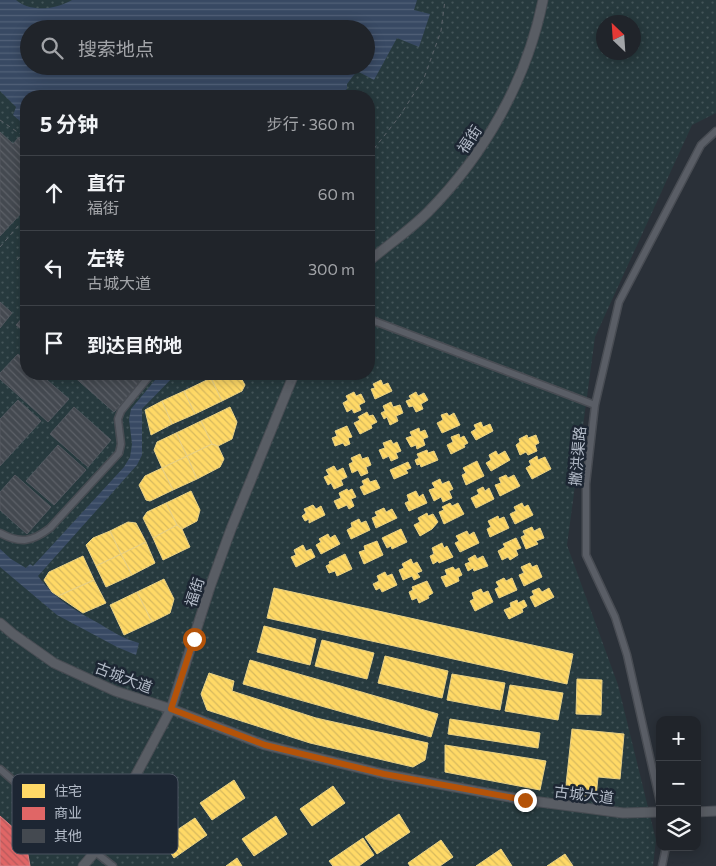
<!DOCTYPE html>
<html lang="zh">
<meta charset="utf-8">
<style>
:root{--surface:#20242a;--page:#282c32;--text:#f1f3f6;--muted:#a2a4a8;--line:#3d4147}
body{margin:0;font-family:Commissioner,"Noto Sans SC",sans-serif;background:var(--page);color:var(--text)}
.controls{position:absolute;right:15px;bottom:15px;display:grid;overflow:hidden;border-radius:10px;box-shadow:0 2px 12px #0003}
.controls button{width:45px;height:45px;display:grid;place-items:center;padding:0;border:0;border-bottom:1px solid var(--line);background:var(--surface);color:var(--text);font:25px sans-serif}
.compass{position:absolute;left:596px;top:15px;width:45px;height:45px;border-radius:50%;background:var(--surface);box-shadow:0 2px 12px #0003;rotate:335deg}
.stop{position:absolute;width:15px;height:15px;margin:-11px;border:4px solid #b45309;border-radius:50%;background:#fff}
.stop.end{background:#b45309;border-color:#fff;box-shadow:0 1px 5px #0008}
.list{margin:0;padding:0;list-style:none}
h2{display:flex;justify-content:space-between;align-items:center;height:65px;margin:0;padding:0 20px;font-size:21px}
h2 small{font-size:16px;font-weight:400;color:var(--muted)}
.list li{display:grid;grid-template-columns:32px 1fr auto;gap:15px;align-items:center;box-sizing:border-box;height:75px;padding:0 20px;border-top:1px solid var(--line)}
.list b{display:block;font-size:19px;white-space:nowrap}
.list p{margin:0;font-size:16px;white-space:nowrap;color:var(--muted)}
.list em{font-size:16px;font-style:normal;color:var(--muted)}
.icon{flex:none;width:28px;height:28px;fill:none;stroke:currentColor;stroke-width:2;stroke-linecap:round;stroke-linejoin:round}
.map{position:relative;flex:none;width:716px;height:866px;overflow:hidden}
.search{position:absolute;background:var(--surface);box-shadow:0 2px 12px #0003;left:20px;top:20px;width:355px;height:55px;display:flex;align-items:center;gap:12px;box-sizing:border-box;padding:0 18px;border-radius:28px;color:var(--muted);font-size:19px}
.panel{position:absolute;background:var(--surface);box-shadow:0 2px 12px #0003;left:20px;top:90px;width:355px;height:290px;border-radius:20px}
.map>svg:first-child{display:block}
</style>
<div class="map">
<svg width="716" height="866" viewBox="0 0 716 866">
<defs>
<pattern id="park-dots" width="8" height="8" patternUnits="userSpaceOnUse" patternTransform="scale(1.25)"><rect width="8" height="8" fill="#273a3e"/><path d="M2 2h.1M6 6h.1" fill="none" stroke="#445559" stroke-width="1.8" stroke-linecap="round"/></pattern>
<pattern id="water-rules" width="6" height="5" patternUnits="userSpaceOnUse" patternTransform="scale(1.25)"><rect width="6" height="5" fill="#384963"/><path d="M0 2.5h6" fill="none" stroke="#526178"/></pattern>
<pattern id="homes-back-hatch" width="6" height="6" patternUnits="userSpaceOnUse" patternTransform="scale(1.25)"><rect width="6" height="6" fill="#ffd966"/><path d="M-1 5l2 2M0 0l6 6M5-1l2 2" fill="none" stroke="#d7b95e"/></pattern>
<pattern id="shops-back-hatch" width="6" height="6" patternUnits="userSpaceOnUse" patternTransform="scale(1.25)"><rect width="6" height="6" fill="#e06666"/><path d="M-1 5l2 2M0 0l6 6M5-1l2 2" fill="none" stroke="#b65a5c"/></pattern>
<pattern id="building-back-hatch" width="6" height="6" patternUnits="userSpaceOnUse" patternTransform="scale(1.25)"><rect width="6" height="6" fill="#444950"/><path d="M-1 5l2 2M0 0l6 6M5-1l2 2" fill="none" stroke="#5d6168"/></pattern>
</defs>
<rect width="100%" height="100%" fill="#2a3038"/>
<path fill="url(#park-dots)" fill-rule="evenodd" d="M0,0h716v113l-24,12 -97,212 -28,208 51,140 38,155 -3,26h-653zM604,22h30v30h-30zM29,29h337v37h-337zM26,96h343v278h-343z"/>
<path fill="url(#water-rules)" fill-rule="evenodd" d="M0,0h16c15,13 41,9 56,0h345l-3,10 16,4 -11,33 -22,-9 -23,42 -17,-9 -10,13v5l-12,7h-309v30l-13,-11 3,-8 -16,-16zM29,29h337v37h-337z
M160,374h16l-34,35v46l-5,10 -99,111c19,25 35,33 62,48 13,8 24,15 39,19l-3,12 -19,-8 -60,-32 -57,-48v-18l11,10 15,9 4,-4 3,2 91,-99 6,-10 2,-13 -3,-25 2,-10z"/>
<path fill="url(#homes-back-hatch)" stroke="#e8d084" d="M220,374h19l6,11 -3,6 -20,10 -11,-23z
M211,378l11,23 -27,13 -11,-23z
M381,380l2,5 5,-2 4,8 -17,8 -4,-10 4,-1 -2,-4z
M184,391l11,23 -23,10 -10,-23z
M354,392l2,4 5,-2 4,8 -6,3 2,5 -7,3 -2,-4 -5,3 -4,-9 5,-3 -2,-4z
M416,392l2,4 6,-3 4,7 -7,4 2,5 -7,3 -3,-6 -4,1 -3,-6 5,-2 -2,-3z
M162,401l10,23 -21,11 -6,-25z
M391,402l2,5 7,-2 3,8 -7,3 2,5 -8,4 -3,-8 -3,2 -3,-6 4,-2 -2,-5z
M230,407l7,15 -5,17 -14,7 -6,-2 -11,-23z
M367,412l2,4 4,-1 4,7 -6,3 1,3 -12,6 -6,-11 6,-3 -2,-3z
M447,413l2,3 5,-3 6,12 -18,8 -5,-10 6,-3 -2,-5z
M201,421l11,23 -25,12 -11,-23z
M481,422l2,5 7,-3 3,7 -17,9 -5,-8 5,-3 -2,-4z
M347,426l5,11 -4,1 2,6 -5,2 -2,-3 -8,3 -3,-8 5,-2 -2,-5z
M419,428l1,4 5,-2 3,7 -5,2 2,6 -8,4 -1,-4 -5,2 -5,-9 6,-2 -2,-4z
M176,433l11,23 -25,12 -8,-18 3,-8z
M459,434l1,4 4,-2 4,7 -4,2 1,2 -14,7 -4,-9 6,-3 -2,-5z
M527,435l1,3 8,-3 3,8 -4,2 2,6 -9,4 -2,-3 -6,3 -4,-10 4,-3 -1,-3z
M391,440l2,4 4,-2 4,9 -5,2 2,5 -7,3 -2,-5 -6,3 -4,-9 6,-2 -2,-5z
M212,444l6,2 6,13 -4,8 -23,12 -10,-23z
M427,450l1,3 6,-2 4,9 -17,7 -1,-3 -3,1 -2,-5 4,-2 -2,-4z
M496,451l2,4 7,-4 5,9 -19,11 -5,-8 5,-3 -2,-5z
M360,454l2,5 6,-2 3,8 -5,2 2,6 -7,3 -3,-6 -6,3 -3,-9 4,-2 -2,-4z
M187,456l10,23 -24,11 -11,-22z
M537,456l1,4 7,-3 6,12 -19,10 -6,-11 5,-3 -2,-4z
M477,461l7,15 -18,9 -4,-10 4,-2 -3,-5z
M408,462l3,6 -5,2 2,3 -14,6 -4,-9z
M334,466l3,5 6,-3 4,9 -6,3 2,5 -9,4 -3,-6 -3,2 -4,-8 5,-2 -3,-5z
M162,468l11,22 -23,11 -4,-1 -7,-15 6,-9z
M506,475l2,3 6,-3 6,11 -20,10 -5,-11 6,-2 -2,-5z
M368,478l2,4 6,-2 4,8 -16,7 -4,-8 4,-2 -2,-4z
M440,479l2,5 7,-3 4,8 -4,2 3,7 -9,4 -2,-5 -7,4 -5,-11 6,-2 -3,-5z
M483,487l2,4 4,-3 5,11 -18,9 -5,-10 8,-4 -2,-4z
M347,489l1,2 4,-2 4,8 -5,2 3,7 -5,3 -2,-4 -9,4 -4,-8 7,-3 -2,-5z
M191,491l9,19 -3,11 -15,8 -5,-4 -11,-22z
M416,491l3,6 4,-3 4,9 -18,8 -4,-8 4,-2 -2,-6z
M166,503l11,22 -24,13 -10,-20 4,-6z
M450,503l2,3 6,-3 6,11 -20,10 -5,-12 5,-2 -2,-3z
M522,503l2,4 4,-2 5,10 -18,9 -5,-10 6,-3 -2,-4z
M313,505l3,4 5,-3 4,9 -16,8v-4l-4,2 -3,-5 4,-3 -2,-4z
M384,508l2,4 6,-3 5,9 -21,10 -4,-10 5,-2 -2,-4z
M427,513l1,3 5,-2 5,8 -6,7 -12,7 -6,-11 6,-3 -2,-4z
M498,516l1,3 5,-2 5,11 -19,9 -3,-8 4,-2 -3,-6z
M359,519l2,4 5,-2 4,9 -19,9 -4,-9 5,-3 -1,-4z
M128,522l8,1 10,19 -25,12 -11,-23z
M177,525l5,4 8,18 -27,13 -10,-22z
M532,527l2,4 6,-3 4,10 -8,3 2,3 -12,5 -5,-12 4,-2 -2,-4z
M401,529l6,13 -15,7 -1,-3 -4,2 -5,-10z
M110,531l11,23 -25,12 -10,-21 7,-7z
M467,531l2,4 5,-3 5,11 -19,9 -5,-9 4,-2 -3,-5z
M328,534l2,4 5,-3 5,9 -19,10 -5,-9 5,-3 -2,-3z
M516,538l5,10 -5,2 2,5 -8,5 -2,-3 -6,3 -4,-9 7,-4 -2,-3z
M377,541l6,14 -19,9 -5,-12 6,-2 -1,-4z
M146,542l9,21 -23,12 -11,-21z
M442,543l2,5 3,-2 6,11 -14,6 -1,-2 -5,3 -3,-8 4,-2 -2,-6z
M303,545l3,6 5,-2 4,8 -19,10 -5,-10 5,-2 -2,-5z
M121,554l11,21 -26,12 -10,-21z
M345,554l7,15 -15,7 -2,-5 -6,2 -3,-7 4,-2 -1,-2z
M475,555l2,4 6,-3 5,10 -14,5 -1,-3 -5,3 -3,-7 5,-2 -2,-3z
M83,556l11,24 -36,16 -6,-4 -8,-12 5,-8z
M411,559l2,5 4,-2 5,9 -5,2 3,4 -6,3 -2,-4 -9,4 -4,-10 5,-2 -2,-4z
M530,563l2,4 5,-2 5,12 -18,9 -5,-11 5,-2 -3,-6z
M453,567l2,3 4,-2 3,7 -4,2 1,4 -13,6 -5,-10 6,-2 -2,-5z
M385,572l2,4 5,-2 5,11 -15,7 -2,-4 -4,2 -3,-6 6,-3 -2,-5z
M504,578l2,3 6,-3 5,12 -18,8 -4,-9 4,-2 -3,-5z
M164,579l10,20 -4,14 -18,9 -15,-30z
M94,580l12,23 -23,10 -25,-17z
M427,581l6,12 -5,3 1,2 -10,5 -2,-5 -5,2 -3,-8 4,-2 -1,-3z
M274,588l299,66 -6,30 -300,-66z
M539,588l3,4 7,-4 5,9 -19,10 -5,-10 4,-2 -2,-4z
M481,589l2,4 5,-2 5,11 -18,9 -5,-10 4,-2 -2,-6z
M137,592l15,30 -28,13 -14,-30z
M517,600l1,3 6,-3 3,6 -5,3 1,3 -14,7 -5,-9 7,-3 -1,-4z
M264,626l52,13 -6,26 -53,-13z
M322,640l52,13 -7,26 -52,-13z
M385,656l63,15 -6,27 -64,-15z
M250,660l188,54 -7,23 -188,-53z
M209,673l25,8 -2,10 84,27 112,25 -3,17 -12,7 -103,-24 -103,-33 -6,-16z
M452,674l53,9 -5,27 -53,-10z
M577,679l25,1 -1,35 -25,-1z
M510,685l53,8 -5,27 -53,-9z
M450,719l90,14 -2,15 -90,-14z
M572,729l52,5 -4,45 -22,-2 -2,20 -31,-3z
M445,745l101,16 -6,29 -95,-18z
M234,780l11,18 -33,22 -12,-17z
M333,786l12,17 -33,23 -12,-17z
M399,814l11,18 -33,22 -12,-17z
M276,816l11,18 -33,22 -12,-17z
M195,818l12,17 -33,23 -12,-18z
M363,838l11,17 -15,11h-26l-4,-5z
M441,840l12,17 -13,9h-30l-2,-3z
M501,849l11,17h-36z
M565,854l8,12h-26z
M237,858l5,8h-16z"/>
<path fill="url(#shops-back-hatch)" stroke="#d38084" d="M0,816l25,22 5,28h-30z"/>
<path fill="url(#building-back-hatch)" stroke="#52575f" d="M0,132l13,12 6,-7 7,6v65l-26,28z
M0,302l12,11 -12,15z
M26,314v19l-10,-8z
M18,354l8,7v13h14l29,25 -21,23 -48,-43v-6z
M71,374h77l-34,38z
M18,400l23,21 -41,45v-47z
M74,407l37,33 -23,27 -38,-33z
M58,445l28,25 -32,35 -28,-24z
M15,475l36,32 -24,27 -27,-24v-18z"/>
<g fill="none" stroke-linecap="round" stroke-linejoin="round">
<g stroke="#484c53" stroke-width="9">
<path id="street" d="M369,319l226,86
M0,533c20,11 32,9 50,-5l69,-75 2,-9 -3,-25 3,-8 30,-37
M0,769l95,83 18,14
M660,802l-33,-147 -12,-38 -29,-62v-71l9,-79 24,-103 82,-157 15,-14
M662,866l4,-19"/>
</g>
<g stroke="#484c53" stroke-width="11">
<path id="secondary" d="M369,261c19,-16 41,-31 59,-49 57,-58 99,-132 115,-212
M0,623l13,11 41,29 61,28 56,18 94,36 119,29 141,26 98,13 37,-1
M697,812l19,-1
M83,866l12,-14 76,-143 39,-122 21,-58 63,-155"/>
</g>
<path stroke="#5d636a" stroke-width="1" stroke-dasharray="4 4" stroke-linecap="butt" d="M0,120l26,18
M369,155l30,-38 25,-39 17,-47 4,-31
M0,247l26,-30
M17,260l9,-11"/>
<use href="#street" stroke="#5a5e66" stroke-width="6"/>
<use href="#secondary" stroke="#595d64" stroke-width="9"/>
</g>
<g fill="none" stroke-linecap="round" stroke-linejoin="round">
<path stroke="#b45309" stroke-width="6" d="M194,639l-23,70 94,36 119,29 141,26"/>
</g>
<g text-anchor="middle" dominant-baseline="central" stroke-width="5" stroke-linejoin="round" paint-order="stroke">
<g font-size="15" fill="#b4bcc9" stroke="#1d2633">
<text transform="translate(469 139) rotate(-56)">福街</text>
<text transform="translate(577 456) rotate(-85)">撇洪渠路</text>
<text transform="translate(194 592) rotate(-72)">福街</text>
<text transform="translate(124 677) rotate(21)">古城大道</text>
<text transform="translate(584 794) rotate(7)">古城大道</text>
</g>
</g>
<rect x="12" y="774" width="166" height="80" rx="8" fill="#1d2633" stroke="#4a5360" stroke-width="1"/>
<rect x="22" y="784" width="23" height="14" fill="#ffd966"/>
<rect x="22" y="807" width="23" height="13" fill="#e06666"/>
<rect x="22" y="829" width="23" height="14" fill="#444950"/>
<g font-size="14" fill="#b4bcc9">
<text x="54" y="796">住宅</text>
<text x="54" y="818">商业</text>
<text x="54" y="841">其他</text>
</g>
</svg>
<div class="controls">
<button>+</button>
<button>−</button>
<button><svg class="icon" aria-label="layers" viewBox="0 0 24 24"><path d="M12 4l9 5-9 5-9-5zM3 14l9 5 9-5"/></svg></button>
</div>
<svg class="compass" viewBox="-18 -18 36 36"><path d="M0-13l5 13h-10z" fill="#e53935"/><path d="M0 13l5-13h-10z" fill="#a2a4a8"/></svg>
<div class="stop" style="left:194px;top:639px"></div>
<div class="stop end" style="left:525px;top:800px"></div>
<div class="search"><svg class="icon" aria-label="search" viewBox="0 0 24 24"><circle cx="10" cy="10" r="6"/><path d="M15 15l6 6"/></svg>搜索地点</div>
<section class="panel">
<h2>5 分钟<small>步行 · 360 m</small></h2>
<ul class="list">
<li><svg class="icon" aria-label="ahead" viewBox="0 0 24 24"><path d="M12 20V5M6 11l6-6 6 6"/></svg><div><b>直行</b><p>福街</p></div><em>60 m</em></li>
<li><svg class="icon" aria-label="left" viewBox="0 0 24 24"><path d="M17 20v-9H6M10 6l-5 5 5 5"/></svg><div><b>左转</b><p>古城大道</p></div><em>300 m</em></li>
<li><svg class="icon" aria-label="arrive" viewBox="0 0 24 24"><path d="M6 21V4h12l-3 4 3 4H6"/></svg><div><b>到达目的地</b></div></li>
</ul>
</section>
</div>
